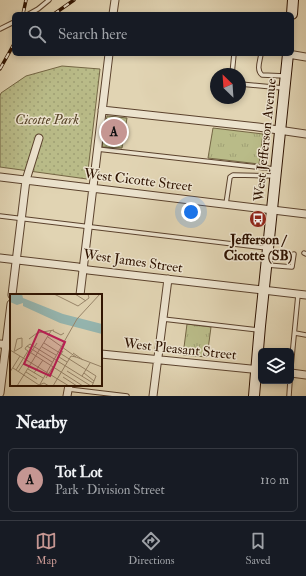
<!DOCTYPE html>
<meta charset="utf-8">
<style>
:root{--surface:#171b24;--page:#20242c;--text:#f1f3f6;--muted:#9ea1a6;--line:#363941;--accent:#c59692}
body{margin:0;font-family:"IM FELL Double Pica",serif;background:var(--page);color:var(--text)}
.controls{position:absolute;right:12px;bottom:12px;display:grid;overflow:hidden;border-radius:6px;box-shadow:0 2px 6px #0003}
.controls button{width:36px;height:36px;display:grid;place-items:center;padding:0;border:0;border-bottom:1px solid var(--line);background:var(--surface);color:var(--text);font:20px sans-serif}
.compass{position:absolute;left:210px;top:68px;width:36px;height:36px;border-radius:50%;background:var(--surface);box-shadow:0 2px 6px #0003;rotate:335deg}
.you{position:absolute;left:191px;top:212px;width:14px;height:14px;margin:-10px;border:3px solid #fff;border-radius:50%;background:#1a73e8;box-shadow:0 0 0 6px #1a73e833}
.badge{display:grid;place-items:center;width:26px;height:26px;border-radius:50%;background:var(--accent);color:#111;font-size:13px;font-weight:700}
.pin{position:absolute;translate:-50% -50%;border:2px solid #fff;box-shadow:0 1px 4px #0006}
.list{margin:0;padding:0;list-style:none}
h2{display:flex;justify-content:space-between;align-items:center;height:52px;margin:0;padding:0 16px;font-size:17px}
h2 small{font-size:13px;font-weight:400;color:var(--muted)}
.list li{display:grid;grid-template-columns:26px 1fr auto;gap:12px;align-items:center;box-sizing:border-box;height:64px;margin:0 8px 8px;padding:0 8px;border:1px solid var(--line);border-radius:6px}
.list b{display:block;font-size:15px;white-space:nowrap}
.list p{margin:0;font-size:13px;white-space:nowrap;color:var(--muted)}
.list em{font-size:13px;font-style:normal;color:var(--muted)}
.icon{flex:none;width:22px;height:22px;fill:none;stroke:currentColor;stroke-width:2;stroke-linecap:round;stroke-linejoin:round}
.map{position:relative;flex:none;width:306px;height:396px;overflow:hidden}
.search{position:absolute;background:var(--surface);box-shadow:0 2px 6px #0003;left:12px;right:12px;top:12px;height:44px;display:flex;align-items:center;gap:10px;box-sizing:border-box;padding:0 14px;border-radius:6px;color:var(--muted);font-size:15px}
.sheet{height:124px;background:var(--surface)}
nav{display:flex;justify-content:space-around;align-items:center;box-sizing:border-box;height:56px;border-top:1px solid var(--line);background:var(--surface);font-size:11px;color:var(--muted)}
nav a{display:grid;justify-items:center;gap:2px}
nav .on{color:var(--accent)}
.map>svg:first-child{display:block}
</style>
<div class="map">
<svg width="306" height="396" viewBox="0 0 306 396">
<defs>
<pattern id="grass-tufts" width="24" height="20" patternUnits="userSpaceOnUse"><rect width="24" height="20" fill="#b9bb88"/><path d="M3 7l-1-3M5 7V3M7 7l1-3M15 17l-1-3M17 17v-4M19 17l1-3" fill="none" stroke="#9fa074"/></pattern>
<pattern id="park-dots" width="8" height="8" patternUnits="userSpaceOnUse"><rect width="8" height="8" fill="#b9bb88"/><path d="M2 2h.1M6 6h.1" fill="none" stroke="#9fa074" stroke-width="1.8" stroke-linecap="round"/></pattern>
</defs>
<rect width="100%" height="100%" fill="#e1d4b3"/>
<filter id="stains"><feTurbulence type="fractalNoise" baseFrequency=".005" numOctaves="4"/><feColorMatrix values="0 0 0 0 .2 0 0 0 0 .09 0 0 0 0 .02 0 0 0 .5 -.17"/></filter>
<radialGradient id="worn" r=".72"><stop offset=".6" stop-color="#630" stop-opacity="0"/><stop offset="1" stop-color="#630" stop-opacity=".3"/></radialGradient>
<path fill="url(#grass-tufts)" stroke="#746644" d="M213,128l50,6 -4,30 -51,-6z
M187,324l24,3 -4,30 -24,-2z"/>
<path fill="url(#park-dots)" stroke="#746644" d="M62,66l38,3 -13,110 -87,-12v-71l1,-3 25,-17z
M107,116l20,2 -5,30 -20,-1z"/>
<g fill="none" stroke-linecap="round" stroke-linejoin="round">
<g stroke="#5b422d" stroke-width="5.5">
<path id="lane" d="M29,14l9,-5 11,-9
M0,29l14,-7
M261,54c-1,7 -5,16 1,21l23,1
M232,74l2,-20
M240,84l43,4
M97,149l178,20
M226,204l4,-27 3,-2 42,1
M0,216l267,32
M304,253l2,1
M267,265l25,2 2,-13
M163,319l96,11
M295,333l11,2
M291,367l7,-72
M68,389l59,7
M289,396l1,-15"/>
</g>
<g stroke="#5b422d" stroke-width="9">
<path id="street" d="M113,14l2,-14
M288,54l18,3
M102,110l156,17 48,7
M0,177l306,37
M0,258l78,9 10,3 218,25
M12,295l14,-115 13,-42
M80,295l29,-241
M0,344l11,1
M101,354l159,16
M291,373l15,2
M0,393l11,-89
M67,396l2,-11
M153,396l15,-117"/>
</g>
<g stroke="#2e1200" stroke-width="12">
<path id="secondary" d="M292,14l1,-14
M254,396l6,-70 28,-272"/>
</g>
<use href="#lane" stroke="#ece3ce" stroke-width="3.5"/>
<use href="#street" stroke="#ece3ce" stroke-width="7"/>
<use href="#secondary" stroke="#ece3ce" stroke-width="10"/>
<g stroke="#2e1200" stroke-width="3.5">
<path id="rail" d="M23,14l3,-14
M54,14l20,-14
M0,69l14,-25"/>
</g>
<use href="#rail" stroke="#ece3ce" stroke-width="2" stroke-dasharray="6" stroke-linecap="butt"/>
</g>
<defs>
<g id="bus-disc" transform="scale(0.9)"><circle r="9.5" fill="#8f2418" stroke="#ece3ce"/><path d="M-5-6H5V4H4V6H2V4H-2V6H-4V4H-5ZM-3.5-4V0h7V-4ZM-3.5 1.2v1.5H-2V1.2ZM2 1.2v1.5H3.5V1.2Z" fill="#fff"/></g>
</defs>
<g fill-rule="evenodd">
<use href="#bus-disc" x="258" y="219"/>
</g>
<g text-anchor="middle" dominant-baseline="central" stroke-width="3" stroke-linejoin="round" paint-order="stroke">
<g font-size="14" font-style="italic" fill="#584529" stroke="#ece3ce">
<text x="47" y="119">Cicotte Park</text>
</g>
<g font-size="14" fill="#2e1200" stroke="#ece3ce">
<text transform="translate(265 140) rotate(-84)">West Jefferson Avenue</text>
<text transform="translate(138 180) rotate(7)">West Cicotte Street</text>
<text transform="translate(133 261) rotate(8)">West James Street</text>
<text transform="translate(180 349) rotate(6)">West Pleasant Street</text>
</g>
<g font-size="14" font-weight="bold" fill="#2e1200" stroke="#ece3ce">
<text x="258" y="239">Jefferson /<tspan x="258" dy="16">Cicotte (SB)</tspan></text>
</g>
</g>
<g transform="translate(10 294)">
<rect width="92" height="92" fill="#e1d4b3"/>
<path d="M0,0h12l1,4 40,16 39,10v10l-42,-11 -37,-17v-3l-6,2 -7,-3z" fill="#95b7b2"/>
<path fill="none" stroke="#99866b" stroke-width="1" d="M44,0l24,12 11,-8 -1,-4M65,0l11,7M43,37l8,4 3,-2M38,43l28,20 26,10M19,45l8,-6 17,-3M34,49l52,33 -4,10M17,52l25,16M32,53l14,8M0,56l59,36M53,57l-4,6 8,5M4,58l3,-13 5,-1v9l-7,4M63,59l10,7M3,74l26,17 5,-2 5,3M18,75l15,9M6,76l12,-19M57,77l24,15M0,78l10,-16M8,78l19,-29M16,78l11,7M24,79l9,-13M74,79l10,8M72,82l8,-13M53,83l14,9M36,84l7,-11M7,92l34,-55M29,92l38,-67 23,-25M43,92l18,-30 5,1M73,92l-58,-37 1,-2 4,-3 63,39"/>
<path fill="#c2185b" fill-opacity="0.15" stroke="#c2185b" stroke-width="2" d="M29,36l26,12 -15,34 -26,-12z"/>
<rect width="92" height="92" fill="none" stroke="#2e1200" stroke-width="2"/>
</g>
<rect width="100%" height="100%" filter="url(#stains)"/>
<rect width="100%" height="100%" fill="url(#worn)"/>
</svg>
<div class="controls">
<button><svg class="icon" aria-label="layers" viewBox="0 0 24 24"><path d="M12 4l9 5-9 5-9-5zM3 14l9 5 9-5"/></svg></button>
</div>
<svg class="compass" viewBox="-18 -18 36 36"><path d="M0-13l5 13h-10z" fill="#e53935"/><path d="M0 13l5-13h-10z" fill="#9ea1a6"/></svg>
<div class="you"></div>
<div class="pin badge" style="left:114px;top:132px">A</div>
<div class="search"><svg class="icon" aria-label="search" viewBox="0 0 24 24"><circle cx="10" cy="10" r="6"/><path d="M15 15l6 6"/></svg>Search here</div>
</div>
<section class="sheet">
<h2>Nearby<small></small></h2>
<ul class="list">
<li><span class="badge">A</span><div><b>Tot Lot</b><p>Park · Division Street</p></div><em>110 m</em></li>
</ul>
</section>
<nav>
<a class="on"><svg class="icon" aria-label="map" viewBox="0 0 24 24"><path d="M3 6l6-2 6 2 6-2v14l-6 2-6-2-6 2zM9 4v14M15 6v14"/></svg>Map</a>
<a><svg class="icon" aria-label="directions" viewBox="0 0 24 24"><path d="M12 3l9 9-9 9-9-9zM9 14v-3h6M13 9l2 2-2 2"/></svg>Directions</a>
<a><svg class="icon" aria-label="saved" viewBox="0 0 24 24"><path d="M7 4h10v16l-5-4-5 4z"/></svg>Saved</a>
</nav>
